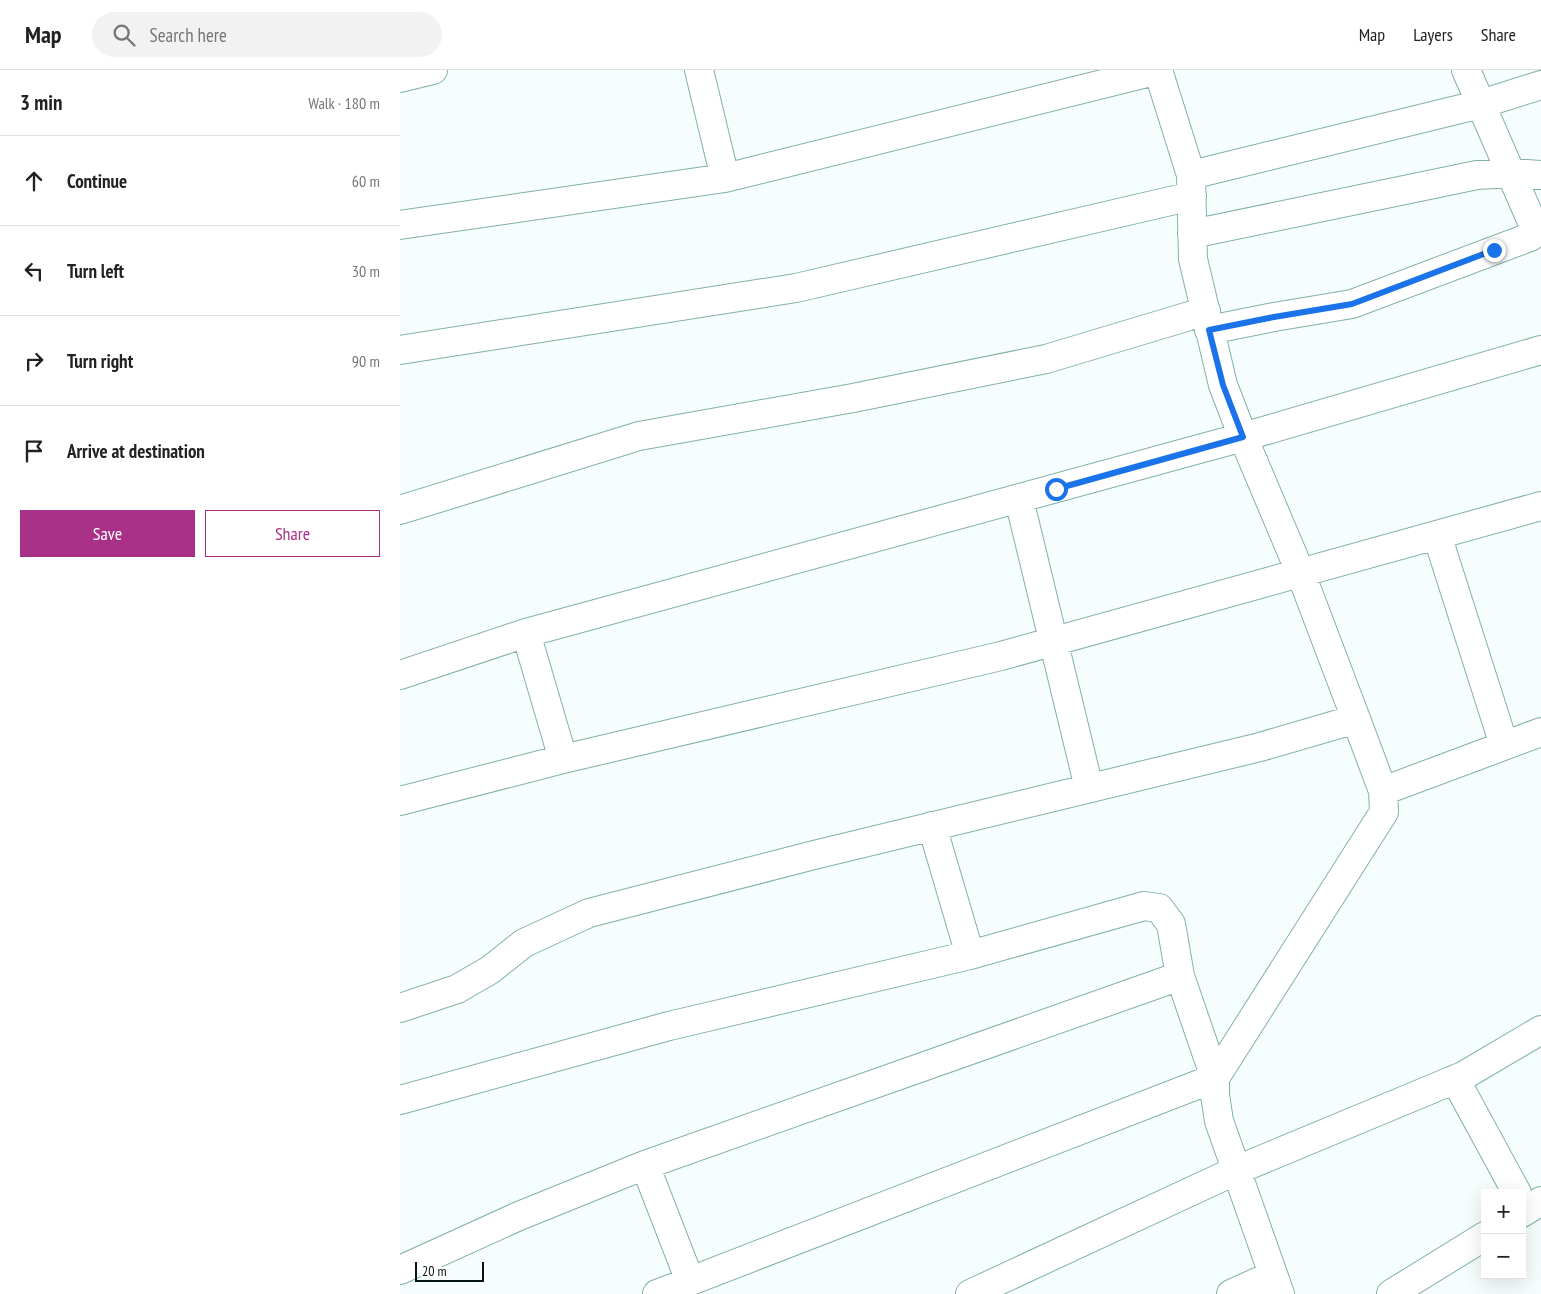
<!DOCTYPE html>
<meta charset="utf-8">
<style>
:root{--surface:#fff;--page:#f2f2f2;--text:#222;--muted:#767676;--line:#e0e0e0;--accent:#a83086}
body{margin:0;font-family:"PT Sans Narrow",sans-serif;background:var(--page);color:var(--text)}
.controls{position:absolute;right:15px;bottom:15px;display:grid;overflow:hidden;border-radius:0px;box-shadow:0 5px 20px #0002}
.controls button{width:45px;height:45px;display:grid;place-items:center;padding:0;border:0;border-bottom:1px solid var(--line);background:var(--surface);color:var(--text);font:25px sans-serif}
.scale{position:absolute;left:15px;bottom:12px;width:69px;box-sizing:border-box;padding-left:5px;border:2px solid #041613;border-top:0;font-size:14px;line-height:18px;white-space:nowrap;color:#041613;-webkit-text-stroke:4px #fff;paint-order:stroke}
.stop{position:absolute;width:15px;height:15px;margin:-11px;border:4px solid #1a73e8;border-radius:50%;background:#fff}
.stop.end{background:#1a73e8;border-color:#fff;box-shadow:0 1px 5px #0008}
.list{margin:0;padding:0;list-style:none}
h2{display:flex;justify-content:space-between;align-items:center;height:65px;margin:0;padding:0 20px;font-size:21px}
h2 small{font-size:16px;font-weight:400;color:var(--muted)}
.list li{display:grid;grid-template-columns:32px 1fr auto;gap:15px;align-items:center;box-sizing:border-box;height:90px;padding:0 20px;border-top:1px solid var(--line)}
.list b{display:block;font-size:19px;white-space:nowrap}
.list em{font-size:16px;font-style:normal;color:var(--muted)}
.actions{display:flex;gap:10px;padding:15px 20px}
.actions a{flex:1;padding:11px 0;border:1px solid var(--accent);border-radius:0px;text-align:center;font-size:18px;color:var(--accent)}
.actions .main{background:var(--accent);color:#fff}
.icon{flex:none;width:28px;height:28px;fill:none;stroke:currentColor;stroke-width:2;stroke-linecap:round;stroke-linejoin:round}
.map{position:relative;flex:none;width:1141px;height:1224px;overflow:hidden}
header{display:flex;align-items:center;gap:30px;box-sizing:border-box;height:70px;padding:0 25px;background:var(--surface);border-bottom:1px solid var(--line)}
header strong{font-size:24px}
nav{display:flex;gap:28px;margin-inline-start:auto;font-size:18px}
.search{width:350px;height:45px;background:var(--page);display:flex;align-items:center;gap:12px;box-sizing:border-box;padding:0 18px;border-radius:28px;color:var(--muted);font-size:19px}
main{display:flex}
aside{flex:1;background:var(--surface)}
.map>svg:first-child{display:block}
</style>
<header>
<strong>Map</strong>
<div class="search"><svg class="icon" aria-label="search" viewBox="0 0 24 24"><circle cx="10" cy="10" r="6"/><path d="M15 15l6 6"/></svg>Search here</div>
<nav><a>Map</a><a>Layers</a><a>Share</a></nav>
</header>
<main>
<aside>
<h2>3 min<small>Walk · 180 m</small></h2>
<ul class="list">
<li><svg class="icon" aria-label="ahead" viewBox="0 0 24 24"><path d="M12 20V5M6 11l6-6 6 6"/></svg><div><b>Continue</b></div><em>60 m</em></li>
<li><svg class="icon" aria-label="left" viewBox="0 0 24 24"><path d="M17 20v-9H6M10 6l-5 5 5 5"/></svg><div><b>Turn left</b></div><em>30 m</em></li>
<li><svg class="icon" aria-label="right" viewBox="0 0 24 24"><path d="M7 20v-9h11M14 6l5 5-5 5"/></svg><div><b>Turn right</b></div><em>90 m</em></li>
<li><svg class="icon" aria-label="arrive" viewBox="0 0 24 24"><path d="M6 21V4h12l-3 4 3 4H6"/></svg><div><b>Arrive at destination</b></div></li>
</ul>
<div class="actions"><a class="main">Save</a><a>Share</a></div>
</aside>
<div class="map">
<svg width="1141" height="1224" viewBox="0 0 1141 1224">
<rect width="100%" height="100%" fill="#f5fefc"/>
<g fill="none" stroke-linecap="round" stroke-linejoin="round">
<g stroke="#82b0a9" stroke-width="30">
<path id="minor" d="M299,0l26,108
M0,8l33,-8
M791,105l290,-71 60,-19
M0,155l325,-47 434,-108
M792,164l285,-59 35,-2 29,2
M809,260l65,-13 78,-13 178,-67 4,-3 1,-5 -69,-159
M0,280l396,-62 396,-92
M619,429l70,289
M0,440l239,-74 214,-38 193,-39 160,-48
M1037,465l67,210
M126,563l37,126
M0,605l126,-42 717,-196 298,-87
M983,721l158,-59
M0,731l163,-42 438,-103 540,-150
M532,756l38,129
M0,938l57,-19 33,-19 34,-27 65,-30 225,-58 446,-108 96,-28
M1055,1009l62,114
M0,1030l269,-74 301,-71 174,-49 15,2 12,16 9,52 35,102v17l4,26 61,173
M245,1095l45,116
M1122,1143l19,-12
M0,1200l119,-54 126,-51 535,-189
M257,1224l558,-216 169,-266 -1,-21 -27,-72 -55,-145 -58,-137 -20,-52 -30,-126 -2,-84 -33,-105
M570,1224l267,-124 226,-94 78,-46
M831,1224l42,-19
M991,1224l94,-58"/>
</g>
<use href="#minor" stroke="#fff" stroke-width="28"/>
</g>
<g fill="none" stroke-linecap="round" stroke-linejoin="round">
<path stroke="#1a73e8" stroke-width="6" d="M656,419l187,-52 -20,-52 -14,-55 65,-13 78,-13 142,-54"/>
</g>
</svg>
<div class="controls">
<button>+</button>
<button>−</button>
</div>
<div class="scale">20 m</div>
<div class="stop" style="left:656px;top:419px"></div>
<div class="stop end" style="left:1094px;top:180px"></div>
</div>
</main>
